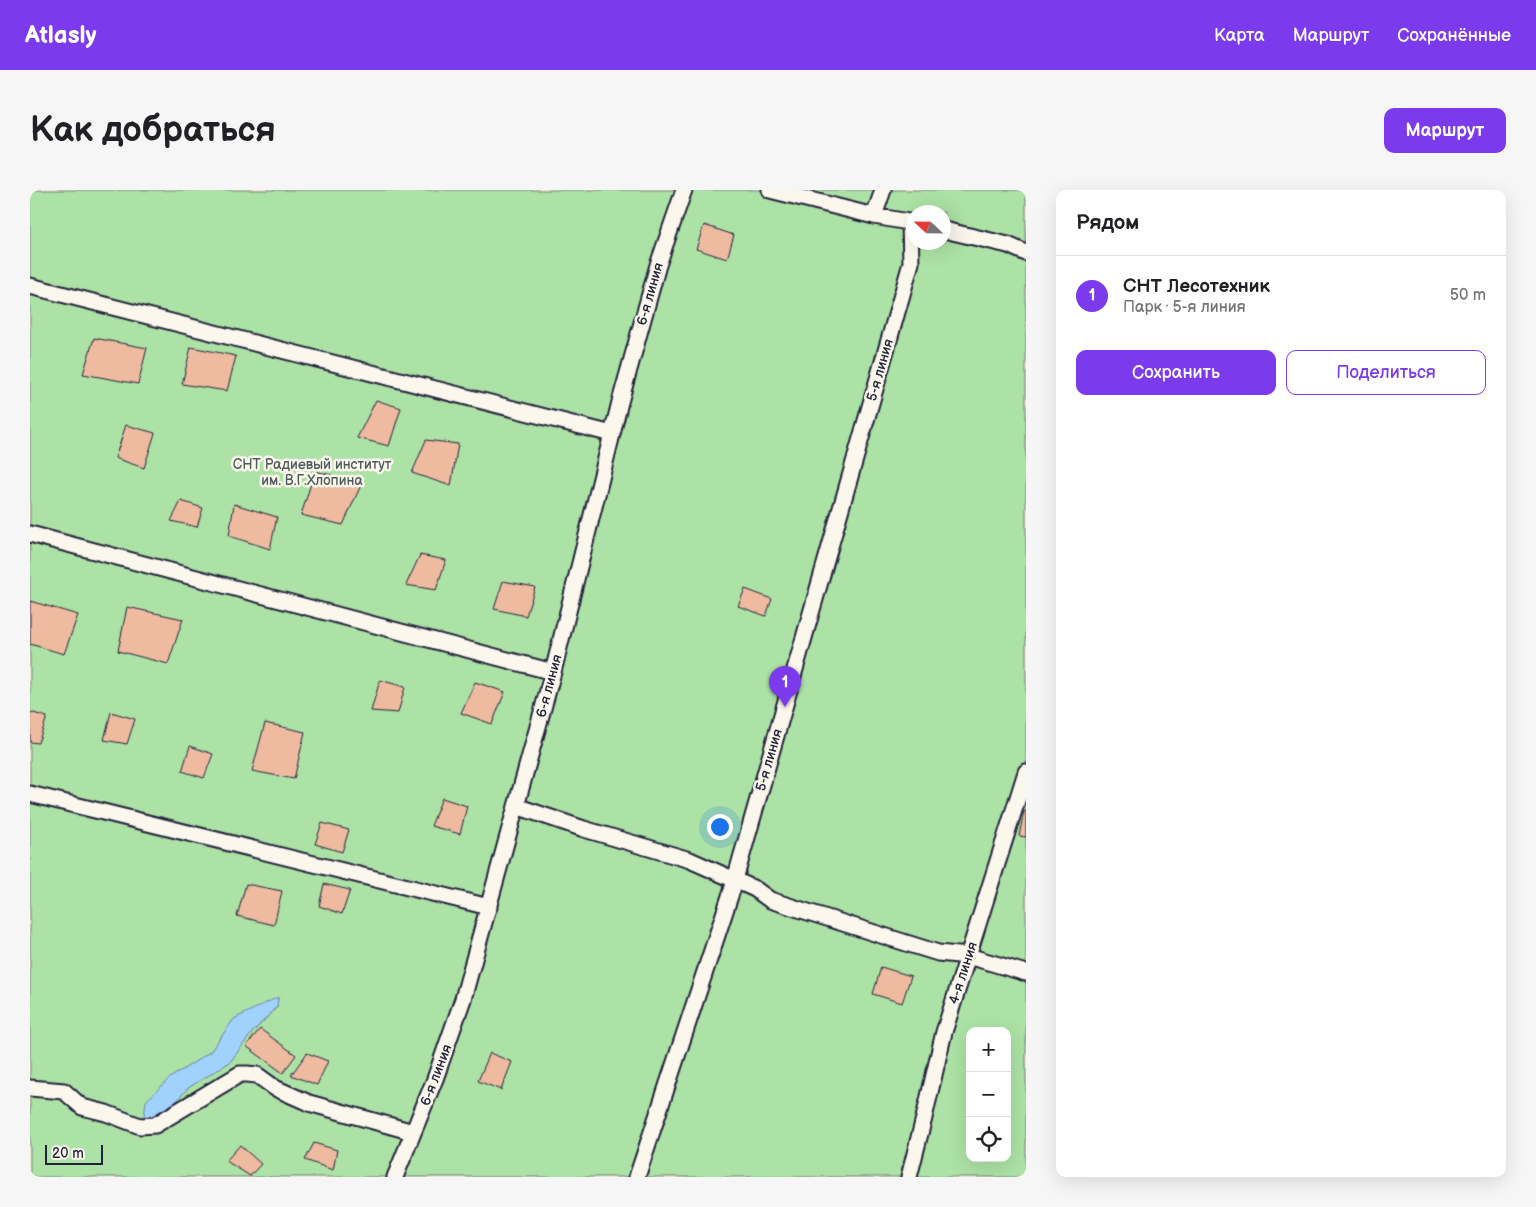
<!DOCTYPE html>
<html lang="ru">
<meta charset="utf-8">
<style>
:root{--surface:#fff;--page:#f6f6f6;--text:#202124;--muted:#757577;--line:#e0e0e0;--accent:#7c3aed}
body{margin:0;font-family:"Balsamiq Sans",sans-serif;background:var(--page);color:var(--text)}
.controls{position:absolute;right:15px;bottom:15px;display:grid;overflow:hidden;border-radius:10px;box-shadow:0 5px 20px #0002}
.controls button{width:45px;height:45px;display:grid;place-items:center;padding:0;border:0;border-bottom:1px solid var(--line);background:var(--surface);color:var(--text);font:25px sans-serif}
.compass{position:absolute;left:876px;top:15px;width:45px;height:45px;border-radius:50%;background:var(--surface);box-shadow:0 5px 20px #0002;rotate:292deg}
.scale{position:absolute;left:15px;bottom:12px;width:58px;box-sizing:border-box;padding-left:5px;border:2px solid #22223b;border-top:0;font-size:14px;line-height:18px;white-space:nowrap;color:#22223b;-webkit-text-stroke:4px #fbf7ec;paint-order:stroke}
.you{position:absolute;left:689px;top:636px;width:18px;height:18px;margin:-12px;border:4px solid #fff;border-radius:50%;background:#1a73e8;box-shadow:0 0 0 8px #1a73e833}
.badge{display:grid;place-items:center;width:32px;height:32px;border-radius:50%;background:var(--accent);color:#fff;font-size:16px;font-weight:700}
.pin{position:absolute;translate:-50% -41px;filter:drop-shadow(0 1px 2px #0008)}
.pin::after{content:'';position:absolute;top:26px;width:18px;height:15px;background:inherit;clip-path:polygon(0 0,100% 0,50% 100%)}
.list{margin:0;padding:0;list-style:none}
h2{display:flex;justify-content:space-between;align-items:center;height:65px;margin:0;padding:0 20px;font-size:21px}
h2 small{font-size:16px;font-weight:400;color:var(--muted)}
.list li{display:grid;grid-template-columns:32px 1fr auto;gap:15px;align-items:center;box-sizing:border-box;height:80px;padding:0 20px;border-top:1px solid var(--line)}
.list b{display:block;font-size:19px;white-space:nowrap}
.list p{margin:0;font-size:16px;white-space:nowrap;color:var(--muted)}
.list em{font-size:16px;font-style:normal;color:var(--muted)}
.actions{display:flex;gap:10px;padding:15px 20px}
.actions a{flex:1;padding:11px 0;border:1px solid var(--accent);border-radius:10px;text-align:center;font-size:18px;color:var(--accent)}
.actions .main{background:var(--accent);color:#fff}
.icon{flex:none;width:28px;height:28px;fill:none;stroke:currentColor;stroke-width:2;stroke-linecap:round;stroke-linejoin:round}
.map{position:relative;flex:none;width:996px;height:987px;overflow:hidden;border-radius:10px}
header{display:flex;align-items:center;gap:30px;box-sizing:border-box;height:70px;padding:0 25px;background:var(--accent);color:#fff}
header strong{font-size:24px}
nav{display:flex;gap:28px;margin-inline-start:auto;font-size:18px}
.intro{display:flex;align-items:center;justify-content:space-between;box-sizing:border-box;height:120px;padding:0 30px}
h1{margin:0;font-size:35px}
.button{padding:12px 22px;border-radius:10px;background:var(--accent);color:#fff;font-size:18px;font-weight:700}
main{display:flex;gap:30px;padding:0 30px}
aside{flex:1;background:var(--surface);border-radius:10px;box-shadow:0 5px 20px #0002}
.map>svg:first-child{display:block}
</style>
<header>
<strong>Atlasly</strong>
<nav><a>Карта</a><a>Маршрут</a><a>Сохранённые</a></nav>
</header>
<div class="intro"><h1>Как добраться</h1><a class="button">Маршрут</a></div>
<main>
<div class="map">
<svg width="996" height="987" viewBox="0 0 996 987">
<rect width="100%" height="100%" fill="#f8ebdd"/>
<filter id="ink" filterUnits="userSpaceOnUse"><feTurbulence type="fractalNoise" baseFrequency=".02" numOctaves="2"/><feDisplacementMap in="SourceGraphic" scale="10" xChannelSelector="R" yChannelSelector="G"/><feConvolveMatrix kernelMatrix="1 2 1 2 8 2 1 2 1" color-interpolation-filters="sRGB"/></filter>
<g filter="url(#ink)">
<path fill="#ace2a5" stroke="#678270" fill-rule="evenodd" d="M0,0h996v987h-996zM884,22h30v30h-30zM248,808l-1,9 -25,26 -22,29 -42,26 -17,19 -1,-29 40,-26 24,-33zM940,841h37v127h-37z"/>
<path fill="#a1d1fd" stroke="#6e8baf" d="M248,807l-1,9 -25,27 -22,29 -42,26 -17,19 -19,12 -8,-3 2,-15 24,-23 40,-26 24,-33z"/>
<path fill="#eebaa0" stroke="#22223b" d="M674,35l30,10 -7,24 -31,-10z
M64,148l53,10 -9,36 -55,-10z
M161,157l45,9 -9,35 -45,-7z
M346,210l25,8 -12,38 -32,-8z
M96,235l29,8 -11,35 -29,-10z
M396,250l32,4 -7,42 -39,-13z
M285,281l47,12 -19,42 -42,-10z
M151,311l22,7 -6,19 -26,-6z
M204,314l43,13 -7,32 -41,-13z
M390,365l26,5 -10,30 -30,-5z
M473,391l32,6 -9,29 -32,-7z
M715,399l27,10 -6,17 -28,-10z
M0,411l48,14 -14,39 -34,-10z
M97,417l56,12 -15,45 -50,-13z
M350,490l25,7 -7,26 -27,-2z
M445,492l30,10 -13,32 -31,-11z
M0,522l17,5 -9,26 -8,-1z
M81,522l24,7 -8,25 -23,-4z
M235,533l40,9 -11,47 -42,-8z
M160,556l23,8 -9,24 -22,-7z
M412,608l25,8 -7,28 -29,-8z
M994,621l2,1v25l-7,-1z
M292,633l27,7 -7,22 -27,-8z
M216,694l36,7 -8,34 -37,-9z
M294,694l26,6 -8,24 -23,-8z
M851,777l30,9 -9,27 -29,-9z
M230,839l36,26 -13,18 -37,-27z
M277,863l21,8 -11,24 -26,-10z
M460,863l22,9 -11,28 -23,-9z
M284,953l23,7 -4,20 -28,-10z
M210,955l21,19 -11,12 -24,-15z"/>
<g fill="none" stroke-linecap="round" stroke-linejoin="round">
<g stroke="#22223b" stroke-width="19">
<path id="minor" d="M740,0l104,26 40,7
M844,26l9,-26
M914,40l64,15 18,8
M0,96l582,148
M0,344l523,138
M0,604l459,113
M486,616l68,23 106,31 65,29 15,11 168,53 30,3 58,17
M0,898l34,3 18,16 24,6 34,13 15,-1 85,-51h7l10,1 18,13 34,15 104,29
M365,987l40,-98 28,-80 90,-327 67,-270 38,-137 26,-75
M607,987l95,-287 179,-627 -1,-41
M879,987l15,-59 20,-86 82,-260"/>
</g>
<use href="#minor" stroke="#fbf7ec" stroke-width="15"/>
</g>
</g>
<g text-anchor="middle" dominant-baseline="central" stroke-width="5" stroke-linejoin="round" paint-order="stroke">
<g font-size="14" fill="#22223b" stroke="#fbf7ec">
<text transform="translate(620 104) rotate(-74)">6-я линия</text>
<text transform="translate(850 180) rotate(-74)">5-я линия</text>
<text transform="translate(519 496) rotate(-75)">6-я линия</text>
<text transform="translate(739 570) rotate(-74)">5-я линия</text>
<text transform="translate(933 783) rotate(-72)">4-я линия</text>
<text transform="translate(406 885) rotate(-69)">6-я линия</text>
</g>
<g font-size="14" fill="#4b5c5b" stroke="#fbf7ec">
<text x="282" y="274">СНТ Радиевый институт<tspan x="282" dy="16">им. В.Г.Хлопина</tspan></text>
</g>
</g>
</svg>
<div class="controls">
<button>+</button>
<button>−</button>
<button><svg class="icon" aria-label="locate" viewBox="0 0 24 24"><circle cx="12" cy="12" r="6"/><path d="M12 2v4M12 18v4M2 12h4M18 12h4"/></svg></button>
</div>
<svg class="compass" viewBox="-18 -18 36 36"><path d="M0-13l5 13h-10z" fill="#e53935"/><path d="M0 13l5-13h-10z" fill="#757577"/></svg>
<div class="scale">20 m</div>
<div class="you"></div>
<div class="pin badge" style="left:755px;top:517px">1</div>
</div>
<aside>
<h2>Рядом<small></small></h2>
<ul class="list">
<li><span class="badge">1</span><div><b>СНТ Лесотехник</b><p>Парк · 5-я линия</p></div><em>50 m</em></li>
</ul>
<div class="actions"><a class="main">Сохранить</a><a>Поделиться</a></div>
</aside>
</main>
